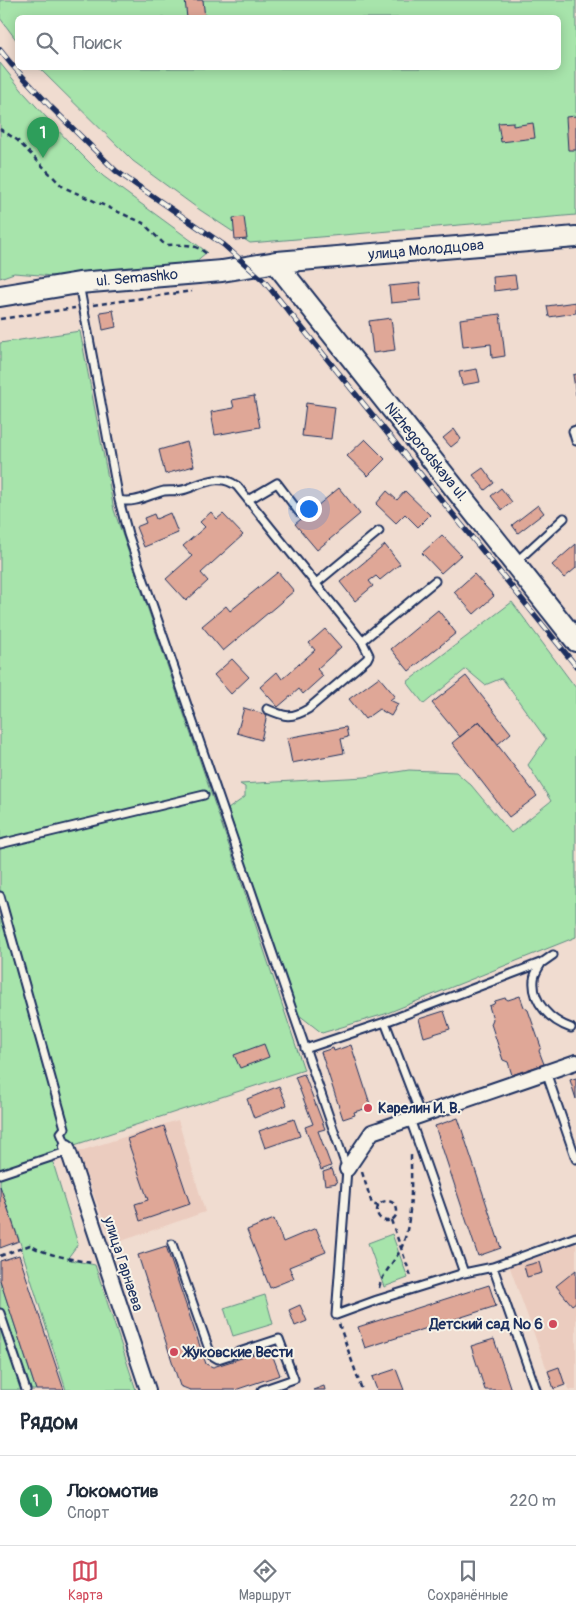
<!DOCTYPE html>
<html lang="ru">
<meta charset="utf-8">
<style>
:root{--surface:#fff;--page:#f6f6f7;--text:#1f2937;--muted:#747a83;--line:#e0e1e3;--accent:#d1495b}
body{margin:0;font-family:Pangolin,sans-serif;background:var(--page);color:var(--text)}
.you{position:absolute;left:308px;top:508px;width:18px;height:18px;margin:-12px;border:4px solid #fff;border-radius:50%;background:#1a73e8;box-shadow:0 0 0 8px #1a73e833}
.badge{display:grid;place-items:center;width:32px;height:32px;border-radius:50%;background:var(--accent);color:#fff;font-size:16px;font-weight:700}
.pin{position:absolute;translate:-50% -41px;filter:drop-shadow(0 1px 2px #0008)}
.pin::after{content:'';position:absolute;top:26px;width:18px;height:15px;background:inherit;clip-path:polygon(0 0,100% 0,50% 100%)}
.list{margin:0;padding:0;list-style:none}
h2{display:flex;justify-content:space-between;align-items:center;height:65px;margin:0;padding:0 20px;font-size:21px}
h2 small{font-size:16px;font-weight:400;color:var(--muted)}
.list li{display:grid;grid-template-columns:32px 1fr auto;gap:15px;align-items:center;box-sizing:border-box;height:90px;padding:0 20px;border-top:1px solid var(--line)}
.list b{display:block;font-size:19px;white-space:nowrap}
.list p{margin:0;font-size:16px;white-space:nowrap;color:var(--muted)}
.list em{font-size:16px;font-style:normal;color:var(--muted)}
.icon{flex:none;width:28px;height:28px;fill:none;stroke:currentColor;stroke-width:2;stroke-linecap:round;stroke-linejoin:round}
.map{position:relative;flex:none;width:576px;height:1390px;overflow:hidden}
.search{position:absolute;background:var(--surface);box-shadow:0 2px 12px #0003;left:15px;right:15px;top:15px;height:55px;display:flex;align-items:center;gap:12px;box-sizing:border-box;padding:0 18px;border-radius:8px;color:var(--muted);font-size:19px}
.sheet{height:155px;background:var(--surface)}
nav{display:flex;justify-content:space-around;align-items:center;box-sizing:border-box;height:70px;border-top:1px solid var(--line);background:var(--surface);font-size:14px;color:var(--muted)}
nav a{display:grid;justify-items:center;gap:2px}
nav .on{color:var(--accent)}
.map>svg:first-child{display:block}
</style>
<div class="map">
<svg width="576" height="1390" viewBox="0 0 576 1390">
<rect width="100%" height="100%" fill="#f0dcd0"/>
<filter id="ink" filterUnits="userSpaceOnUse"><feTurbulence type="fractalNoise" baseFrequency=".02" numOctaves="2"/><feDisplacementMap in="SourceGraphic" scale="10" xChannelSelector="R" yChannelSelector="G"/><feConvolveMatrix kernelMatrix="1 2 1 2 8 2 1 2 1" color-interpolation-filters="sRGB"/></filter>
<g filter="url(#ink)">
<path fill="#ebccbf" d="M178,1120l27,92 -92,32 -36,-92z
M576,1241v149h-7l-2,-6 -13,5 -45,-124z"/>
<path fill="#a7e4ab" stroke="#618a84" d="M0,0h576v215l-326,28 -50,-33 -67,-49 -94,-93h519v-50h-540l-1,23 -17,-23z
M0,63l25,31 42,46 36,36 104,76 -14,12 -71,5 -69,7 -39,-3 -14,5z
M80,331l34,179 125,365 65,195 -254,83 28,91 -11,15 28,6 41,125h-70l-43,-136 -1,-6 -22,-62v-843z
M512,602l64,86v249l-191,77 -63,19 -28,-22 -66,-202 17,-12v-10l-5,-3 125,-7 44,-7 47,2 15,13 40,48 40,-32 -23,-36 18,-26 -44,-61 -17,7 -19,-16 -42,35 -17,-22z
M392,1234l16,44 -24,9 -16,-44z
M0,1280l36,110h-36z
M265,1295l8,29 -40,12 -9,-28z"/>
<path fill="#dfa797" stroke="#1b2f5e" d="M185,0h18l2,18h-18z
M576,116v34h-8l-2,-33z
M513,122v4l20,-3 2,15 -34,4 -3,-19z
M244,217l3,22 -12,1 -2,-22z
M515,275l2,13 -23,3 -1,-14z
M420,283l1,17 -30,3 -2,-17z
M576,302v11l-27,4 -2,-11z
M113,310l3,17 -13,3 -3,-18z
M500,314l5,42 -13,2 -1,-14 -28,3 -3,-28z
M391,318l4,32 -22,3 -4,-32z
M477,369l3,13 -18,3 -3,-13z
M576,374v21l-3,-20z
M254,396l6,31 -45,8 -4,-23 23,-4 -2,-8z
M306,403l29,4 -4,32 -29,-3z
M454,429l7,10 -10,8 -8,-9z
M365,439l20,20 -17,17 -21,-20z
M187,442l7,24 -29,8 -6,-24z
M483,468l11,15 -9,7 -12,-15z
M339,488l21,26 -43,36 -22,-26z
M501,488l11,14 -10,8 -11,-14z
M387,491l10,9 8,-9 25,24 -12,12 -13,-13 -9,9 -20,-19z
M538,505l6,8 -26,20 -6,-8z
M211,512l6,7 6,-5 20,21 -42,38 7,8 -22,20 -20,-22 26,-23 -9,-10 22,-19 -5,-5z
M170,513l8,20 -34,14 -8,-20 10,-4 -2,-5 10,-4 2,5z
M442,535l19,20 -20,18 -19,-20z
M576,544v24l-12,10 -12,-13z
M385,545l15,19 -20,16 -4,-4 -7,5 4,5 -18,15 -15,-19z
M278,572l16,19 -71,60 -21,-25 24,-20 4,5z
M474,574l20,22 -20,18 -20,-22z
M438,610l18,23 -47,38 -18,-22z
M325,629l16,18 -24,22 6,7 -20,18 -4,-5 -21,18 -18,-20 17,-15 5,7 33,-29 -6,-7z
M232,659l17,18 -18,17 -17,-19z
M466,676l45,57 -13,11 -19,-23 -19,16 -28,-34z
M379,677l16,19 -5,4 8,4 -7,12 -12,-7 -14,10 -16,-20z
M244,708l23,7 -6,25 -24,-7z
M479,721l58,75 -28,21 -57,-74z
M346,727l2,10 -7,2 3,14 -52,10 -5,-25z
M520,996l4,11 4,3 13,37 -2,4 5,13 -32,11 -4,-13 -5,-2 -12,-36 2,-5 -4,-13 5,-2 1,-3 10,-3 3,2z
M444,1011l6,18 -26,8 -5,-18z
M264,1044l5,13 -29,11 -6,-13z
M351,1045l20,62 -17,5 1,3 -12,4 -22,-67 12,-4 1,3z
M304,1074l21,55 -7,2 13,35 -10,4 -16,-43 8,-3 -18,-47z
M576,1078v21l-6,-19z
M279,1086l8,19 -33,13 -7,-19z
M458,1118l43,130 -23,8 -43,-130z
M294,1119l6,17 -35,12 -6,-17z
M164,1126l26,78 -50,17 -5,-17 13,-4 -21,-61z
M332,1169l5,14 -12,2 -2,-13z
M0,1186l19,55 -19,7z
M274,1219l9,23 33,-14 10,24 -37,15 5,11 -24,10 -23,-58z
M166,1246l40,118 7,3 57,-18 10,26 -45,15h-45l-10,-4 -42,-131z
M19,1255l45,135h-28l-36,-110v-19z
M539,1262l3,11 -15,4 -3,-11z
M576,1270v32l-4,3 -16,-19z
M489,1285l7,21 -131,42 -7,-21z
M300,1305l7,16 -12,5 -6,-16z
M494,1339l17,51h-26l-14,-44z
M559,1367l6,18 -11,4 -6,-18z
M396,1369l8,21h-27l-5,-13z
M324,1386l1,4h-12z"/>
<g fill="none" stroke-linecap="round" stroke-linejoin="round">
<g stroke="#1b2f5e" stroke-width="11">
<path id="lane" d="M79,284l40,216 9,34 219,635 -11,146 41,-15 87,-27 29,-6 83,-30
M576,430l-3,1 3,10
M119,500c16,4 29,-5 45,-9 7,-1 14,1 22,-2 18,-6 34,-16 51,-3l125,155 7,14 -2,4 -59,50c-17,10 -23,8 -41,0
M248,500l29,-17 22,29
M515,563l49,-45
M315,584l64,-53
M362,641l73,-60
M0,844l204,-49
M0,896l65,232 -4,5 6,14
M542,962c-3,5 -8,12 -8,18 -2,23 17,41 37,48
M305,1049l80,-27
M546,1072l30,87
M421,1116l-36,-94 158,-60 10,-7
M410,1119l54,154
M0,1174l69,-23
M172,1244l39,111 7,4 61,-20 15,40 -32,11
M493,1267l43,123
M0,1313l26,77"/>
</g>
<g stroke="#1b2f5e" stroke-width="18">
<path id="street" d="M67,1147l81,243
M347,1169l25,-37 204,-70"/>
</g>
<g stroke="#1b2f5e" stroke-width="24">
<path id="secondary" d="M275,262l301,379
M0,296l79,-13 143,-12 55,-9 299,-25"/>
</g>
<path stroke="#1b2f5e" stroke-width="2.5" stroke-dasharray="5 4" stroke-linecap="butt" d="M0,129l17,11 46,47 80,36 22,22c17,0 29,-3 43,10
M93,305l99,-14
M0,319l75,-11
M362,1172l10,32 7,2
M377 1211a10 10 0 1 1 20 0a10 10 0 1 1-20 0Z
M391,1220l21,59
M0,1256l30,-11c14,10 44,14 61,18
M379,1288c4,-17 18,-28 24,-44 10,-28 8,-61 8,-90
M339,1324l23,66"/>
<use href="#lane" stroke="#f7f3e8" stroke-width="7"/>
<use href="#street" stroke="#f7f3e8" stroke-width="14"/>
<use href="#secondary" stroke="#f7f3e8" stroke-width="20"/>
<g stroke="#1b2f5e" stroke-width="5.5">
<path id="rail" d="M0,50l12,15 39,42 65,64 108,74 40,36 312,385"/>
</g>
<use href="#rail" stroke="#f7f3e8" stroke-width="4" stroke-dasharray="11" stroke-linecap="butt"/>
</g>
</g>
<g fill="#d1495b" stroke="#f7f3e8" stroke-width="2">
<circle cx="368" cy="1108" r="5"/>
<circle cx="553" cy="1324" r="5"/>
<circle cx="174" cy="1352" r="5"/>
</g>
<g text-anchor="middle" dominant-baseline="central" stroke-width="4" stroke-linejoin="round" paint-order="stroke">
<g font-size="15" fill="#1b2f5e" stroke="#f7f3e8">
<text transform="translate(426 250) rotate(-5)">улица Молодцова</text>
<text transform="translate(137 278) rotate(-5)">ul. Semashko</text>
<text transform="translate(426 452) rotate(51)">Nizhegorodskaya ul.</text>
<text transform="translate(123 1264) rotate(72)">улица Гарнаева</text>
</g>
<g font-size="15" font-weight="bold" fill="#1b2f5e" stroke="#f7f3e8" text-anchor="start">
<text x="378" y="1108">Карелин И. В.</text>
<text x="543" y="1324" text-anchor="end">Детский сад № 6</text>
<text x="184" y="1352">Жуковские Вести</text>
</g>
</g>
</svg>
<div class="you"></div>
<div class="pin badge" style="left:43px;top:158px;background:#2e9e5b">1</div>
<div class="search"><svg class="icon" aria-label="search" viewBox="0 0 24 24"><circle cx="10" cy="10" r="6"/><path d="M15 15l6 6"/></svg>Поиск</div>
</div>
<section class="sheet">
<h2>Рядом<small></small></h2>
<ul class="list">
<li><span class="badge" style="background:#2e9e5b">1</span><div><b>Локомотив</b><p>Спорт</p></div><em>220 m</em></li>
</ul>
</section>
<nav>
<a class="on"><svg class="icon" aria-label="map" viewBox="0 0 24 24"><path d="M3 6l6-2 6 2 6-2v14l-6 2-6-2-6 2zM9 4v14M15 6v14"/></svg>Карта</a>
<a><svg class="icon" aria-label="directions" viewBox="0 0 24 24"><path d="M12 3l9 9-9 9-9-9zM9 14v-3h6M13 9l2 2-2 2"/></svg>Маршрут</a>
<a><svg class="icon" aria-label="saved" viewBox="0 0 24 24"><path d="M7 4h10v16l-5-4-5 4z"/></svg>Сохранённые</a>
</nav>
